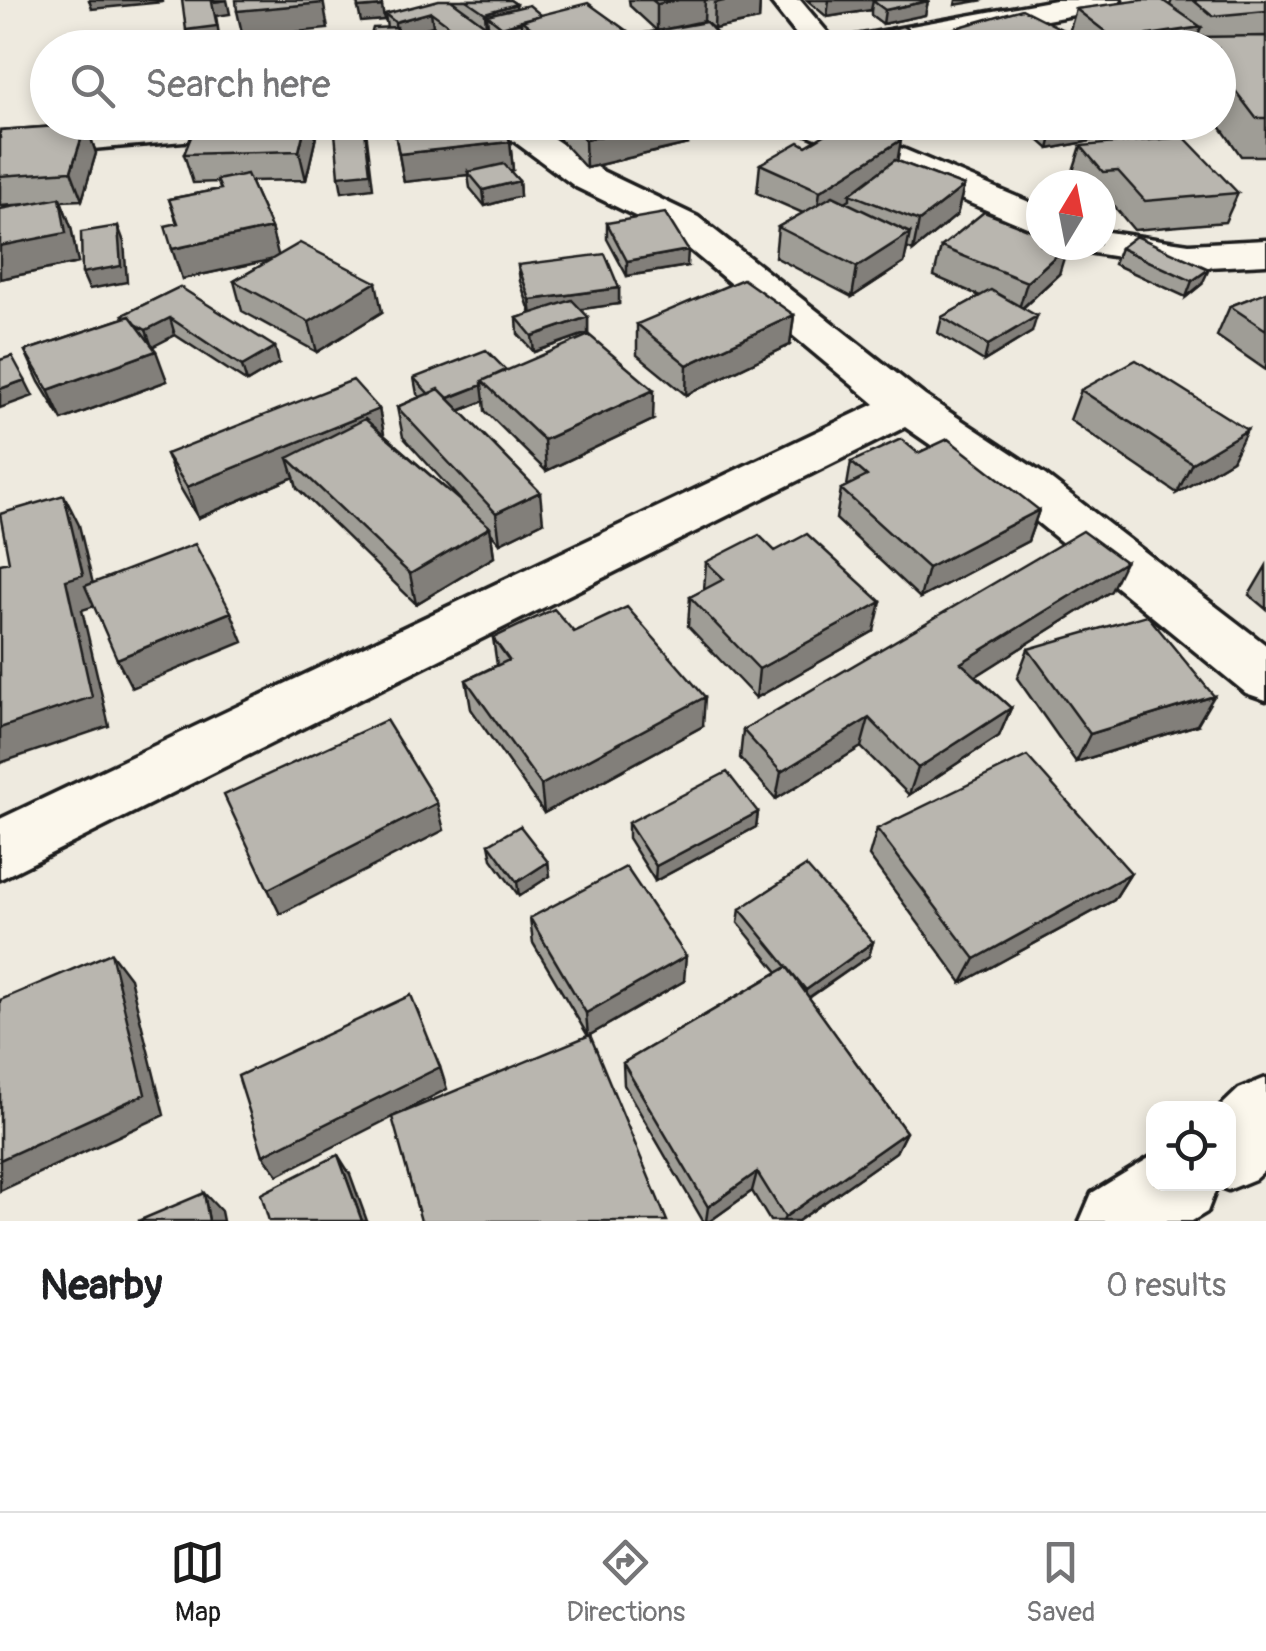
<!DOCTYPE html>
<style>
:root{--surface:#fff;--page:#f2f2f2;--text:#202124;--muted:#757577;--line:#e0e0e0;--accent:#1c1c1c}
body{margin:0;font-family:Pangolin,sans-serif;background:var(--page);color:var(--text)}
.controls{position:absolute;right:30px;bottom:30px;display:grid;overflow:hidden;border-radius:20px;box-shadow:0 5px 15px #0003}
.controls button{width:90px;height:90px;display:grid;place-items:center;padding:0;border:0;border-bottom:2px solid var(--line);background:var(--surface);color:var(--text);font:50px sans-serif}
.compass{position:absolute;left:1026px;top:170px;width:90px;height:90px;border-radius:50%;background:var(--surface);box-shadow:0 5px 15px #0003;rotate:10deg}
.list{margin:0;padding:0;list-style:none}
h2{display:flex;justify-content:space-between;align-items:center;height:130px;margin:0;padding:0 40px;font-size:42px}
h2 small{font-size:32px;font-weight:400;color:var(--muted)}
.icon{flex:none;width:55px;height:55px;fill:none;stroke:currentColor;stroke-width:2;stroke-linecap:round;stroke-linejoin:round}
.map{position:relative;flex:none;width:1266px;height:1221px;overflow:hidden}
.search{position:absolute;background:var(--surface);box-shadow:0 5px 15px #0003;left:30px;right:30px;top:30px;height:110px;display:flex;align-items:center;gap:25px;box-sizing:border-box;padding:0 35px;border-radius:55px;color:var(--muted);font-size:38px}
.sheet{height:290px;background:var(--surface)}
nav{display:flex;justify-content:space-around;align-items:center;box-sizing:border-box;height:140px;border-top:2px solid var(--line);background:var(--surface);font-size:28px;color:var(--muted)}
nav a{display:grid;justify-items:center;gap:5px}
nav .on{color:var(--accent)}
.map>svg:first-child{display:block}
</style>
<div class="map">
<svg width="1266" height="1221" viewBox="0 0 1266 1221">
<rect width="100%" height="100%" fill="#eeeadf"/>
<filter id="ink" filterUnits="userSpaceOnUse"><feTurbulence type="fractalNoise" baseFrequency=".01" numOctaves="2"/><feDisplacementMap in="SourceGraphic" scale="20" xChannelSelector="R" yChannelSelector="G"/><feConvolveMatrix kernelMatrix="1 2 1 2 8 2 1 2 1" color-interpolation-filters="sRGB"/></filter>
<g filter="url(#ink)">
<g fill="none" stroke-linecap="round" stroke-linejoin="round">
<g stroke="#1c1c1c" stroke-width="7">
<path id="street" d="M769,0h31l34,40 221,-40h66l-4,6 -11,3 -211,39h-88z
M146,122h146l-5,7 -12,4 -275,24v-22z
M488,122h41l73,49 96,46 227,179 120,79 221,170v55l-20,-7 -237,-194 -104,-72 -905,452v-60l875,-415 -205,-171 -94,-46z
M790,122h49l202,85v26l-246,-104z
M1101,231l88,13 77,-4v24l-77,4 -102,-16 -5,-7h19z
M1266,1078v91l-11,10 -27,11 -11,-4 -10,26 -15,9h-112l12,-28 62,-38v29h74v-76h-9l20,-19z"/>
</g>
<use href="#street" fill="#fbf7ec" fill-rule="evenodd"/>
</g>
<path fill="#9f9d96" stroke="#1c1c1c" stroke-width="2.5" d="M451,0h59l6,4v4l25,7 86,33h-103l-2,-12 -19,5 -15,-12v-3h-3l1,14h-35l-18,-14 -35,10v12h-45l17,-2 -1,-4 18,-14 -2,-14z
M629,0h131l-1,20 -45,9 -10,-8 -47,10 -27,-25z
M807,0h119l2,1 -3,14 -42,9 -12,-9v-5l-44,7z
M1172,0h94v156h-25l-24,-34h1v-74h-135l-7,-6 -2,6h-122l4,-20 113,5 7,-24 94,-4z
M645,33l72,1 -1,14h-71z
M393,122l62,4 55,16 3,28 -3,1 9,10 1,15 -35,10 -15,-18 -2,-13 -64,7z
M559,122h130l-1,22 -102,24 -26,-28z
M878,122h31l-20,7z
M1033,122h99l-4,12 -79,15 -19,-17z
M86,124l10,29 -14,47 -21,1 10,26 7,36 -78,16v-70l29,-5 -29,2v-76z
M317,132l-11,48 -56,1 21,47 7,28 104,56 -65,40 -75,-41 -8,-30 38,-22 -90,20 -5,-56 -8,-24 51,-10 -2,-7 -25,1 -9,-29z
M806,146l91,15 67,25 -7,29 -44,36 -6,-3 -3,15 -52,34 -77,-40 3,-30 25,-14 -46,-20 3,-29z
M1081,146l157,47 -13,29 -91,8 -26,-31 -7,1v-15h-20l-9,-11z
M607,223l80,43 -60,10 -20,-37z
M941,247l118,27 -36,34 9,24 -48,29 -46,-28 4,-16 38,-21 -46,-20z
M1120,248l82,36 -16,13 -72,-33z
M518,265l101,23v16l-39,5 8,8v16l-54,19 -16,-18 -1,-16 14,-4 -11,-33z
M180,287l99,76 -32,19 -72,-47 -23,11 15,35 -105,39 -23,-38 -14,-31 99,-33 -1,-3z
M1266,292v78l-49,-34 13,-30z
M794,315l-4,30 -104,50 -49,-40v-31z
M506,370l147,50 -107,51 -61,-60 -1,-10 -24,10 83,111 -43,21 -9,-10 3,24 -78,47 -119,-116 -3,-11 -96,41 -20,-34 -12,-30 213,-45 5,26 82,71 -63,-69 -6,-30 23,-10 -3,-3 -3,-16z
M1081,390l151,70 -55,33 -107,-73z
M851,462l188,48 -11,31 -108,57 -84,-79 5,-30 6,-3z
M775,551l99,80 -118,67 -68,-72 2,-29 14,-7 2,-28z
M1266,566v43l-17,-14z
M1111,591l-135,85 35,32 -12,28 -90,59 -48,-48 -85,52 -36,-41 3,-28z
M574,632l129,94 -159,87 -73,-104 -5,-29 31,-15 -4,-27z
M1028,649l169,76 -121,37 -59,-84z
M758,812l-2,15 -101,54 -27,-43v-15z
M877,829l254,44 -17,27 -152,83 -93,-127z
M489,844l59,18 2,14 -31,20 -27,-37z
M740,909l133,33 -4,14 -60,42 97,134 -10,20 -98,69h-28l-18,-30 -42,30h-7l-79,-136 -1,-22 155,-91 -40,-49z
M530,918l154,63 -96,55 -55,-93z"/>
<path fill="#827f7a" stroke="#1c1c1c" stroke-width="2.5" d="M89,0h73v2l-70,7z
M227,0l3,14 -14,2 4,25 -30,4 -4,-15 26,-28z
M323,0l5,29 -85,8 -6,-26z
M678,0h27l-1,21 -47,10v-27z
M728,0h32l-1,20 -45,9 1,-26z
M829,0h88l-44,1 -2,9 -44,7z
M956,0h28l-29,5z
M928,1l-3,14 -42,9 2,-14z
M516,4l1,14 -30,-3 1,11 -2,1 -1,-14z
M382,6l2,14 -23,2 -3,-14z
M431,12l2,14 -35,10v12h-2l-1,-26z
M521,22l1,14 -19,5 -1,-14z
M485,25l1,15 -26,7 -2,-15z
M1201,27l-4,13 -2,-3 -4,11h-78l3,-8z
M627,31v17h-63z
M717,34l-1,14h-60v-4z
M1077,37l-3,11h-31z
M306,122h9l2,10 -11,48 -7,-29z
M365,122l8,66 -31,4 -3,-16z
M660,122h29l-1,22 -102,24 -1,-28z
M890,122h19l-20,7z
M1114,122h18l-4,12 -79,15 4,-16z
M86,124l10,29 -14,47 -11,-29z
M901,140l-5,29 -46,25v5l-34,21 4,-29z
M510,142l3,28 -43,5 -2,-3v3l-64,7 -5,-28z
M519,181l1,15 -35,10 -2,-16z
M964,186l-7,29 -44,36 6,-30z
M60,198l11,29 7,36 -78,16v-33z
M118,226l6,16 3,40 -38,7 -7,-16z
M271,228l8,30 -97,21 -10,-30z
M910,233l-6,30 -52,34 5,-30z
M1068,245l-9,29 -41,38 9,-30z
M688,250l-1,16 -60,10v-15z
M1209,269l-7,15 -16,13 6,-16z
M376,282l6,30 -65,40 -8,-30z
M619,288v16l-87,12 -2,-16z
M794,315l-4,30 -104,50 1,-30z
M1037,316l-5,16 -48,29 4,-16z
M588,317v16l-54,19 -2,-16z
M170,318l5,17 -23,12 -6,-17z
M275,347l4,16 -32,19 -5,-16z
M156,351l11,30 -105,39 -14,-30z
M25,380l8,16 -33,12v-19z
M482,385l2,16 -45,18 -2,-16z
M654,390l-1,30 -107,51 -2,-31z
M379,409l6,30 -97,19 6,19 -96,41 -11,-31z
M1247,430l-15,30 -55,33 15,-30z
M540,492l3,30 -43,21 -4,-30z
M64,495l15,30 19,80 -16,5 27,116 -109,37v-35l66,-148z
M1039,510l-11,31 -108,57 8,-30z
M490,527l4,30 -78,47 -6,-30z
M1125,562l-14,29 -160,101 10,-29z
M881,602l-7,29 -118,67 3,-29z
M231,612l12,30 -111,46 -15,-29z
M1214,696l-17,29 -121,37 14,-28z
M705,697l-2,29 -159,87 -3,-28z
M1011,708l-12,28 -90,59 9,-27z
M869,718l-8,29 -85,52 5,-27z
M437,803l7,27 -164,84 -12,-25z
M758,812l-2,15 -101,54 1,-15z
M548,862l2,14 -31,20 -2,-14z
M1131,873l-17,27 -152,83 13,-24z
M873,942l-4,14 -67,46 4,-12z
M111,953l19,25 34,137 -164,76v-31z
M686,956l-2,25 -96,55 -2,-23z
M440,1067l7,22 -169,86 -15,-20z
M906,1132l-10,20 -98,69h-15l2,-4z
M338,1155l12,19 17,47h-5z
M757,1172l-5,19 -42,30h-4l2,-14z
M204,1193l17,18 2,10h-14z"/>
<path fill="#b9b6af" stroke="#1c1c1c" stroke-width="2.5" d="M182,0h45l-15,2 5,24 -31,4z
M236,0h87v3l-86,8z
M357,0h24l1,6 -24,2z
M439,0h12l34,25 -27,7 -27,-20 -36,10 -10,-8z
M466,0h44l6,4 -31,9z
M652,0h26l-21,4z
M877,0h49l2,1 -43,9 -12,-9z
M1142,0h20l39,27 -85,13 -40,-31z
M1193,0h73v11l-54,5z
M588,3l39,28 -63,17h-7l-36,-28z
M529,5l12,10 -39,12 -15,-12z
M1022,9l55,28 -34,11h-52l-35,-20z
M706,22l11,12 -61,10 -11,-11z
M902,26l39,22h-108z
M397,27l-2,14 -26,1 4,-14z
M476,35l12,13h-71z
M1266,36v82h-10l-38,-50v-20h-15l-8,-11z
M396,43l1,5h-44z
M197,122h109l-7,29 -115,3z
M334,122h30l6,51 -31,3z
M393,122h61l1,4 49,-4 6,20 -111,12z
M569,122h91l-75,18z
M846,122h10l45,18 -81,51 -60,-27 39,-22 7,4z
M1040,122h74l-61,11z
M86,124l-15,47 -71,5v-46z
M1184,137l54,56 -93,8 -27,-30 -15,1 -22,-26z
M895,160l69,26 -45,35 -69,-27z
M504,164l15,17 -36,9 -15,-18z
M247,174l24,54 -99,21 -7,-23 13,-3 -9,-24 52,-10 -4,-9z
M833,196l77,37 -53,34 -79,-40z
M60,198l6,35 -66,13v-37z
M984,212l57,22v11h27l-41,37 -86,-35z
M665,213l23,37 -61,11 -20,-38z
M118,226l3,40 -39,7 -1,-41z
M1136,236l73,33 -17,12 -72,-33z
M300,243l76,39 -67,40 -75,-41z
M605,254l14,34 -89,12 -12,-35z
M743,279l51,36 -107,50 -50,-41z
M180,287l95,60 -33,19 -72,-48 -24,12 -10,-6 -6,-8 -4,1 -3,-2z
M991,290l46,26 -49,29 -46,-28z
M1266,292v38l-36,-24z
M572,300l16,17 -56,19 -15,-18z
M130,316l26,35 -108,39 -23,-39z
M589,335l65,55 -110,50 -62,-59z
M486,350l20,20 -24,11v4l-34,13 -9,-9 -10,5 -15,-16z
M12,356l13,24 -25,9v-29z
M1136,360l111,70 -55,33 -111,-73z
M353,380l26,29 -192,78 -21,-33z
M439,389l101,103 -44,21 -99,-106z
M365,419l125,108 -80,47 -122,-116z
M901,439l17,14 30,-14 91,71 -111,58 -87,-79 26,-13 -16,-14z
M64,495l19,80 -17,5 26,117 -92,31v-164l9,-2 -9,-48z
M1083,531l42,31 -164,101 50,45 -93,60 -49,-50 -88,54 -38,-42z
M807,534l74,68 -122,67 -69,-72 34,-18 -18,-17 53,-27 16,16z
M195,544l36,68 -114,47 -32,-73z
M627,607l78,90 -164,88 -75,-105 43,-20 -16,-22 61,-29 20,23z
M1147,615l67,81 -124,38 -62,-85z
M386,720l51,83 -169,86 -44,-94z
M1027,756l104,117 -156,86 -98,-130z
M727,772l31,40 -102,54 -28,-43z
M520,826l28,36 -31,20 -28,-38z
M806,866l67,76 -67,48 -66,-81z
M626,867l60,89 -100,57 -56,-95z
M111,953l34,141 -145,66v-160z
M787,967l119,165 -121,85 -28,-45 -49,35 -85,-144z
M411,995l29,72 -177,88 -25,-79z
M590,1035l77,186h-246l-29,-104z
M338,1155l24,66h-93l-8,-27z
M204,1193l5,28h-71z"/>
</g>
</svg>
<div class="controls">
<button><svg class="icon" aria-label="locate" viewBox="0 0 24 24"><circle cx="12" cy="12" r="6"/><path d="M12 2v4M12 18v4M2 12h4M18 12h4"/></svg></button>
</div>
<svg class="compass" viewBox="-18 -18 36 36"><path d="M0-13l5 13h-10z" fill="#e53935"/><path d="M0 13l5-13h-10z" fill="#757577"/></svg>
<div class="search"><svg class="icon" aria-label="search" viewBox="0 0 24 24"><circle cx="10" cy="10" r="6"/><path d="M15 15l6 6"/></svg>Search here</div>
</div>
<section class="sheet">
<h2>Nearby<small>0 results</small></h2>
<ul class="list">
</ul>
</section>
<nav>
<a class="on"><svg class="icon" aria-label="map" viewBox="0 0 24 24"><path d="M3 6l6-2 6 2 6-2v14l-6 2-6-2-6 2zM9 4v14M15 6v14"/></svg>Map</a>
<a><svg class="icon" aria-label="directions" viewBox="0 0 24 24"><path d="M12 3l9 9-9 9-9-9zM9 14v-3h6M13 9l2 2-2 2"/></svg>Directions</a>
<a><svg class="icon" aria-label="saved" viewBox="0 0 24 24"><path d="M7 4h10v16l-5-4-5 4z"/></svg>Saved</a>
</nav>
